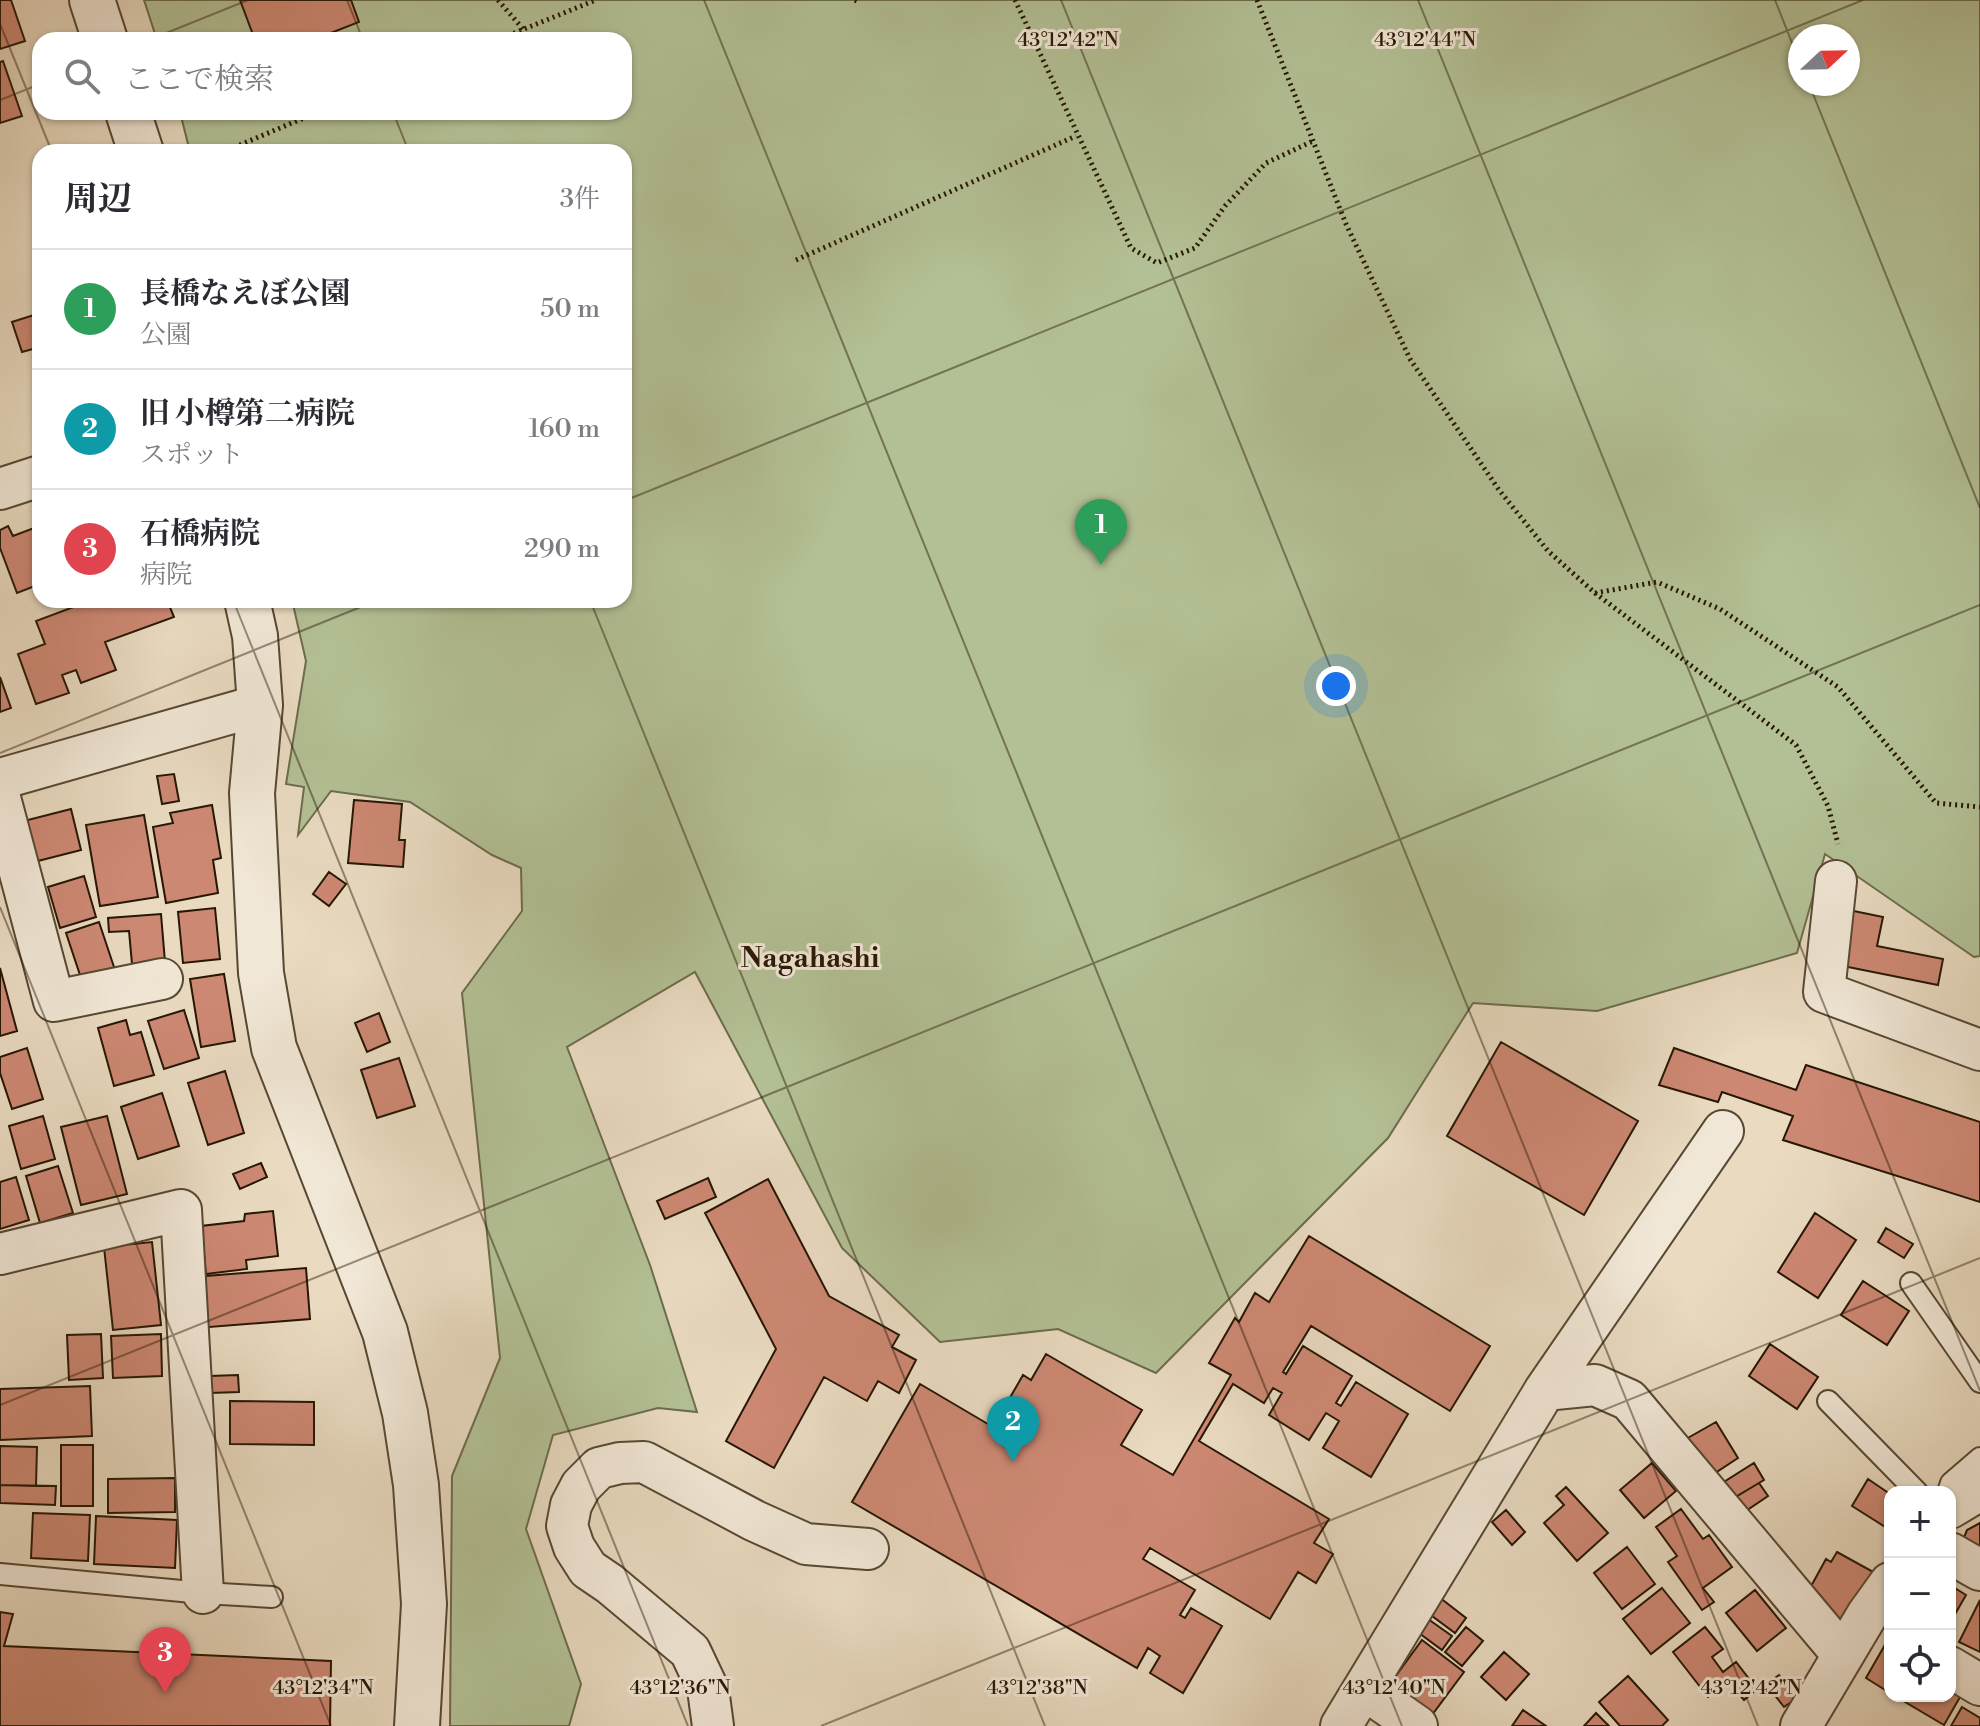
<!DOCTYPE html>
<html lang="ja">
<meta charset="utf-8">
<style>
:root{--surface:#fff;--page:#f2f2f3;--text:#2b2b33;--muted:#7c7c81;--line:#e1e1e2;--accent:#111827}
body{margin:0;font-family:"Libre Bodoni","Noto Serif JP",serif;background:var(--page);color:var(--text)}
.controls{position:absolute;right:24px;bottom:24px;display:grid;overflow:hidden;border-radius:16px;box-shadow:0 2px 6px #0004}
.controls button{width:72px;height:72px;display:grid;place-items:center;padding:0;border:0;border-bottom:2px solid var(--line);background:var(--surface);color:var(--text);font:40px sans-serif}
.compass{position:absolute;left:1788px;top:24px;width:72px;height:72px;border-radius:50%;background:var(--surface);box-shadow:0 2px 6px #0004;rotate:68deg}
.you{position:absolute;left:1336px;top:686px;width:28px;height:28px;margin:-20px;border:6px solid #fff;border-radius:50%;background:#1a73e8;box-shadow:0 0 0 12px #1a73e833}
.badge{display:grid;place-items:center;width:52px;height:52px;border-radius:50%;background:var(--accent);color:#fff;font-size:26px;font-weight:700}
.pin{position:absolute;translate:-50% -66px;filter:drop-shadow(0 2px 4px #0008)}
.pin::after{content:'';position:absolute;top:42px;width:28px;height:24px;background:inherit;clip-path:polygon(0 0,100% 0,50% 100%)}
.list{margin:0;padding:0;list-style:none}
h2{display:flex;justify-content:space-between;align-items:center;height:104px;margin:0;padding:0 32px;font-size:34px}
h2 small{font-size:26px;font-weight:400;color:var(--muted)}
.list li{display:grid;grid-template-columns:52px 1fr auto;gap:24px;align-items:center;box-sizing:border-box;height:120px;padding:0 32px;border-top:2px solid var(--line)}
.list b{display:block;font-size:30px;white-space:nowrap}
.list p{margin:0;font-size:26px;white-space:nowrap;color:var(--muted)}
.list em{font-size:26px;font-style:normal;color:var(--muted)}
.icon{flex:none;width:44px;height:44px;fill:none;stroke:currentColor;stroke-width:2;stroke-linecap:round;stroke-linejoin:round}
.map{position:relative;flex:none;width:1980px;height:1726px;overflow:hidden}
.search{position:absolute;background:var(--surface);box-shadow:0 2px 6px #0004;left:32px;top:32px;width:600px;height:88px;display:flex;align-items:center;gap:20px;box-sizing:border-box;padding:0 28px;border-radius:24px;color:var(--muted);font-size:30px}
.panel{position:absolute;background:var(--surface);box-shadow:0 2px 6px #0004;left:32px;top:144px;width:600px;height:464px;border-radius:24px}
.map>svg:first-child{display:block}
</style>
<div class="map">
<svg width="1980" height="1726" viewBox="0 0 1980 1726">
<rect width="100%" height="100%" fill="#e9dac0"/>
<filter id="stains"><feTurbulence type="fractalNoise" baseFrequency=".0025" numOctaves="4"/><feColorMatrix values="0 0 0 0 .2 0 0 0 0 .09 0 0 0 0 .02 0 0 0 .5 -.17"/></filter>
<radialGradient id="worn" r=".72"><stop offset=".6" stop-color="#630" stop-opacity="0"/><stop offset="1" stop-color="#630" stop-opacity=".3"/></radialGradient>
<path fill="#b3c095" stroke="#6c6c4c" stroke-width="2" fill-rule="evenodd" d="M144,0h1836v956l-6,1 -149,-103 -28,99 -200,58 -124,-8 -85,135 -232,235 -98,-44 -118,13 -98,-94 -147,-276 -128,75 83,218 47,147 -39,-4 -105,27 -27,94 55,155 -12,42h-119l2,-250 48,-118 -38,-365 60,-82 -1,-43 -29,-13 -82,-53 -79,-11 -33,44 6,-48 -18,-3 20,-123 -14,-61h332v-448h-434l-10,-40h444v-72h-467zM1800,36h48v48h-48z"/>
<path fill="#cd8873" stroke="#261704" stroke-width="2" d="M0,0h11l14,41 -25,8z
M240,0h111l8,22 -46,18h-58z
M3,61l19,55 -22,7v-61z
M40,313v34l-18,5 -10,-30z
M8,526l5,10 21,-8 6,17v39l-23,9 -17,-45v-18z
M92,600h75l7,17 -69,25 11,28 -35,13 -5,-13 -14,5 7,18 -33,11 -18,-50 27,-10 -9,-23z
M0,677l11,31 -11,4z
M174,774l5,27 -17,3 -5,-28z
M354,800l48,4 -3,36h6l-2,27 -55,-4z
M212,805l9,53 -8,2 5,33 -52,10 -13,-76 20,-4 -3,-10z
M71,809l10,41 -47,12 -10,-41z
M144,815l14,82 -58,9 -14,-81z
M329,872l17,12 -17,22 -16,-12z
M84,876l12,41 -36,11 -12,-41z
M215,908l5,51 -37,4 -5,-51z
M1844,909l39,8 -6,29 66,13 -5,26 -105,-21z
M161,914l4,48 -33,2 -3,-33 -20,1 -1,-14z
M99,922l16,48 -33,11 -16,-48z
M0,968l17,63 -17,5z
M224,974l11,67 -34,6 -11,-68z
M184,1010l15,48 -35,11 -16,-48z
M379,1013l11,29 -23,10 -12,-29z
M126,1020l4,15 11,-3 13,43 -40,11 -16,-58z
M1501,1042l137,79 -54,94 -137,-79z
M27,1048l16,51 -31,10 -12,-36v-16z
M1674,1048l122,42 10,-25 174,57v80l-197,-62 10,-24 -71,-24 -4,10 -59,-17z
M399,1058l16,48 -38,12 -16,-48z
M225,1071l19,62 -36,12 -20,-62z
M162,1093l17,53 -41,13 -17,-52z
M43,1116l12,43 -34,10 -12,-43z
M107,1116l20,78 -46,11 -20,-78z
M261,1163l6,14 -27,12 -7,-15z
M58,1166l15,47 -33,10 -14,-47z
M16,1177l13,43 -29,9v-47z
M708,1178l8,19 -51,22 -8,-18z
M768,1179l61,117 70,39 -7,12 24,13 -17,33 -21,-12 -11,20 -43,-24 -50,91 -48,-27 50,-92 -71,-136z
M273,1211l5,45 -32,4 1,9 -41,5 -5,-48 43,-5 1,-7z
M1815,1213l41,27 -38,58 -40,-26z
M1886,1228l27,16 -9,14 -26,-16z
M1309,1236l181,110 -40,65 -139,-85 -28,46 3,2 17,-28 49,30 -16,27 5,3 15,-24 52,32 -37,63 -48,-29 16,-27 -13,-8 -17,27 -40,-25 13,-22 -9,-5 -9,15 -31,-19 -34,57 130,78 -15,24 19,11 -17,29 -18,-11 -28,47 -120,-71 -7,11 52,31 -15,25 5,3 6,-10 31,18 -39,67 -33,-20 10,-17 -12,-8 -11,20 -285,-166 68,-118 73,43 30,-52 8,5 15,-26 96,56 -21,35 52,30 58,-100 -22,-12 26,-45 4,4 16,-29 14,9z
M152,1242l9,83 -48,5 -9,-83z
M306,1268l4,51 -113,9 -4,-51z
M1863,1281l46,30 -22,34 -46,-30z
M101,1334l2,44 -34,2 -2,-45z
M161,1334l1,42 -49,2 -2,-42z
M1770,1344l48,33 -21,32 -48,-33z
M238,1375l1,17 -29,1v-17z
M90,1386l2,50 -92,4v-51z
M230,1401l84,1v43l-84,-1z
M1716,1422l22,36 -29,19 -23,-38z
M61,1445h32v61h-32z
M0,1446l37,1 -1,39 -36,-1z
M1652,1463l24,28 -32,27 -24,-28z
M1754,1463l10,17 -35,21 -10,-16z
M175,1478v34l-67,1v-34z
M1868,1479l22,15v36l-38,-24z
M1759,1483l9,13 -31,21 -8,-16z
M0,1485l56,1 -1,19 -55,-2z
M1566,1487l42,46 -31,28 -33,-38 20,-18 -8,-9z
M1681,1509l22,30 6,-4 23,32 -29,21 11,14 -12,8 -34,-48 9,-6 -21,-29z
M1506,1510l19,22 -13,13 -20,-23z
M33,1513l57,2 -2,46 -57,-3z
M96,1516l81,4 -2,48 -81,-4z
M1980,1523v34l-20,-10 7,-17z
M1627,1547l28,37 -33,25 -28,-36z
M1837,1552l38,21 -33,59 -38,-33 22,-40 5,3z
M1950,1585l16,10 -16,28z
M1662,1588l28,35 -39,31 -28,-35z
M1755,1590l31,38 -29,23 -31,-38z
M1439,1597l27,21 -11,15 -27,-20z
M1980,1600v52l-21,-10z
M0,1612l13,2 -9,32 327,15 -1,65h-330z
M1428,1619l24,17 -10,14 -23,-17z
M1466,1627l17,14 -21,25 -17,-14z
M1705,1627l18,22 -11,8 11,15 13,-10 21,27 -13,11 -15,-18 -21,15 -35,-45z
M1422,1640l42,32 -35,47 -42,-31z
M1886,1643l4,3v47l-24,-15z
M1504,1652l25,22 -23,26 -25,-23z
M1779,1675l18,23 -13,9 -18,-23z
M1628,1676l40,44 -6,6h-42l-21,-24z
M1950,1681l14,9 -20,35 -49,-29h55z
M1962,1707l18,11v8h-29z
M1523,1710l23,16h-34z
M1596,1713l13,13h-25z"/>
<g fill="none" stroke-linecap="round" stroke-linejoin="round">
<g stroke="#574833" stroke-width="24">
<path id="service" d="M1911,1283l69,99
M1828,1401l89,91
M1948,1492l3,-9 29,-25
M0,1574l203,19 69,4"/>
</g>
<g stroke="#574833" stroke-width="44">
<path id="minor" d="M0,489l40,-13
M0,779l260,-74
M0,798l54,203 108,-22
M1836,881l-12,111 156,58
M0,1254l181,-44 22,383
M1545,1390l50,-5 34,15 214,255
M1950,1508l30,-18
M1950,1553l30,17
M1950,1667l30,18
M1364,1689l53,37
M713,1726l-5,-37 -18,-38 -80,-67 -22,-15 -14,-22 -7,-21 4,-21 10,-19 18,-18 21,-5 24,-1 111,59 51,23 62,5
M1341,1726l204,-336 178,-259
M1801,1726l66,-111 23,-32"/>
</g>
<g stroke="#574833" stroke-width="48">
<path id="tertiary" d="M92,0l13,40
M128,112l13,40
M247,600l8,36 5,69 -8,88 9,180 13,75 111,284 20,81 11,72 8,119 -7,122"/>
</g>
<path stroke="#261704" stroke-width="5" stroke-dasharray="2 4" stroke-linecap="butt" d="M498,0l25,29
M855,0l2,1
M1015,0l116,248 26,15 38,-15 30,-42 41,-43 47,-22
M1257,0l89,224 64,135 89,131 49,61 47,42 201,152 32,61 10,38
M497,40l99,-40
M223,152l95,-40
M796,260l280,-124
M1595,593l62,-11 63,27 118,78 98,116 44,4"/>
<use href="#service" stroke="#f1e7d6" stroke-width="20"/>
<use href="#minor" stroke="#f1e7d6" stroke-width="40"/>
<use href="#tertiary" stroke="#f1e7d6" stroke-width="44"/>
</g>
<path fill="none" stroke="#261704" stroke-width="2" stroke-opacity="0.45" d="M347,0l16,40M704,0l698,1726M1061,0l697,1726M1418,0l562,1391M1775,0l25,63M0,24l52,128M149,40l99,-40M1809,84l171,424M0,100l40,-16M393,112l16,40M624,501l1239,-501M233,600l455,1126M590,600l455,1126M0,753l378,-153M0,907l331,819M0,1405l1980,-800M821,1726l1159,-468"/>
<g text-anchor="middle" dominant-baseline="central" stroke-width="6" stroke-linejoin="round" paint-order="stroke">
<g font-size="28" font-weight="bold" fill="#261704" stroke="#f1e7d6">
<text x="810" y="958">Nagahashi</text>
</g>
</g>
<g font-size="20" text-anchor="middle" fill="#261704" stroke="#f1e7d6" stroke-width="6" stroke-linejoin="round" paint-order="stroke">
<text x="1068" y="46">43°12'42"N</text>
<text x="1425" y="46">43°12'44"N</text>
<text x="323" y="1694">43°12'34"N</text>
<text x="680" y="1694">43°12'36"N</text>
<text x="1037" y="1694">43°12'38"N</text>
<text x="1394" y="1694">43°12'40"N</text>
<text x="1751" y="1694">43°12'42"N</text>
</g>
<rect width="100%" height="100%" filter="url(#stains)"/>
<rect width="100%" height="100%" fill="url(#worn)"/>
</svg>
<div class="controls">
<button>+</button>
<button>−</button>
<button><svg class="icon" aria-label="locate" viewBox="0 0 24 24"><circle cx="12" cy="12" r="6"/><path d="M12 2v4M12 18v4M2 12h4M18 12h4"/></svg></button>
</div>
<svg class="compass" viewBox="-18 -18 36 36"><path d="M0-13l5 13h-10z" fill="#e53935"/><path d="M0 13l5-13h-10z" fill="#7c7c81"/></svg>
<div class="you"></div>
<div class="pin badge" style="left:1101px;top:565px;background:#2e9e5b">1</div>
<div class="pin badge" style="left:1013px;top:1462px;background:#0f9aa8">2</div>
<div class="pin badge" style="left:165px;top:1693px;background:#e0444e">3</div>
<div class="search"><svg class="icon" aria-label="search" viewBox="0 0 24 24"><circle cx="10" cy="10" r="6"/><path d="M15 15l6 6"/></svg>ここで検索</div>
<section class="panel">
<h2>周辺<small>3件</small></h2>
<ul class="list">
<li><span class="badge" style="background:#2e9e5b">1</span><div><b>長橋なえぼ公園</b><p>公園</p></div><em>50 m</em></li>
<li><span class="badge" style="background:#0f9aa8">2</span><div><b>旧 小樽第二病院</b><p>スポット</p></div><em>160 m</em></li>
<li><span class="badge" style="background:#e0444e">3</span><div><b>石橋病院</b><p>病院</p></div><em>290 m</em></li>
</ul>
</section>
</div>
